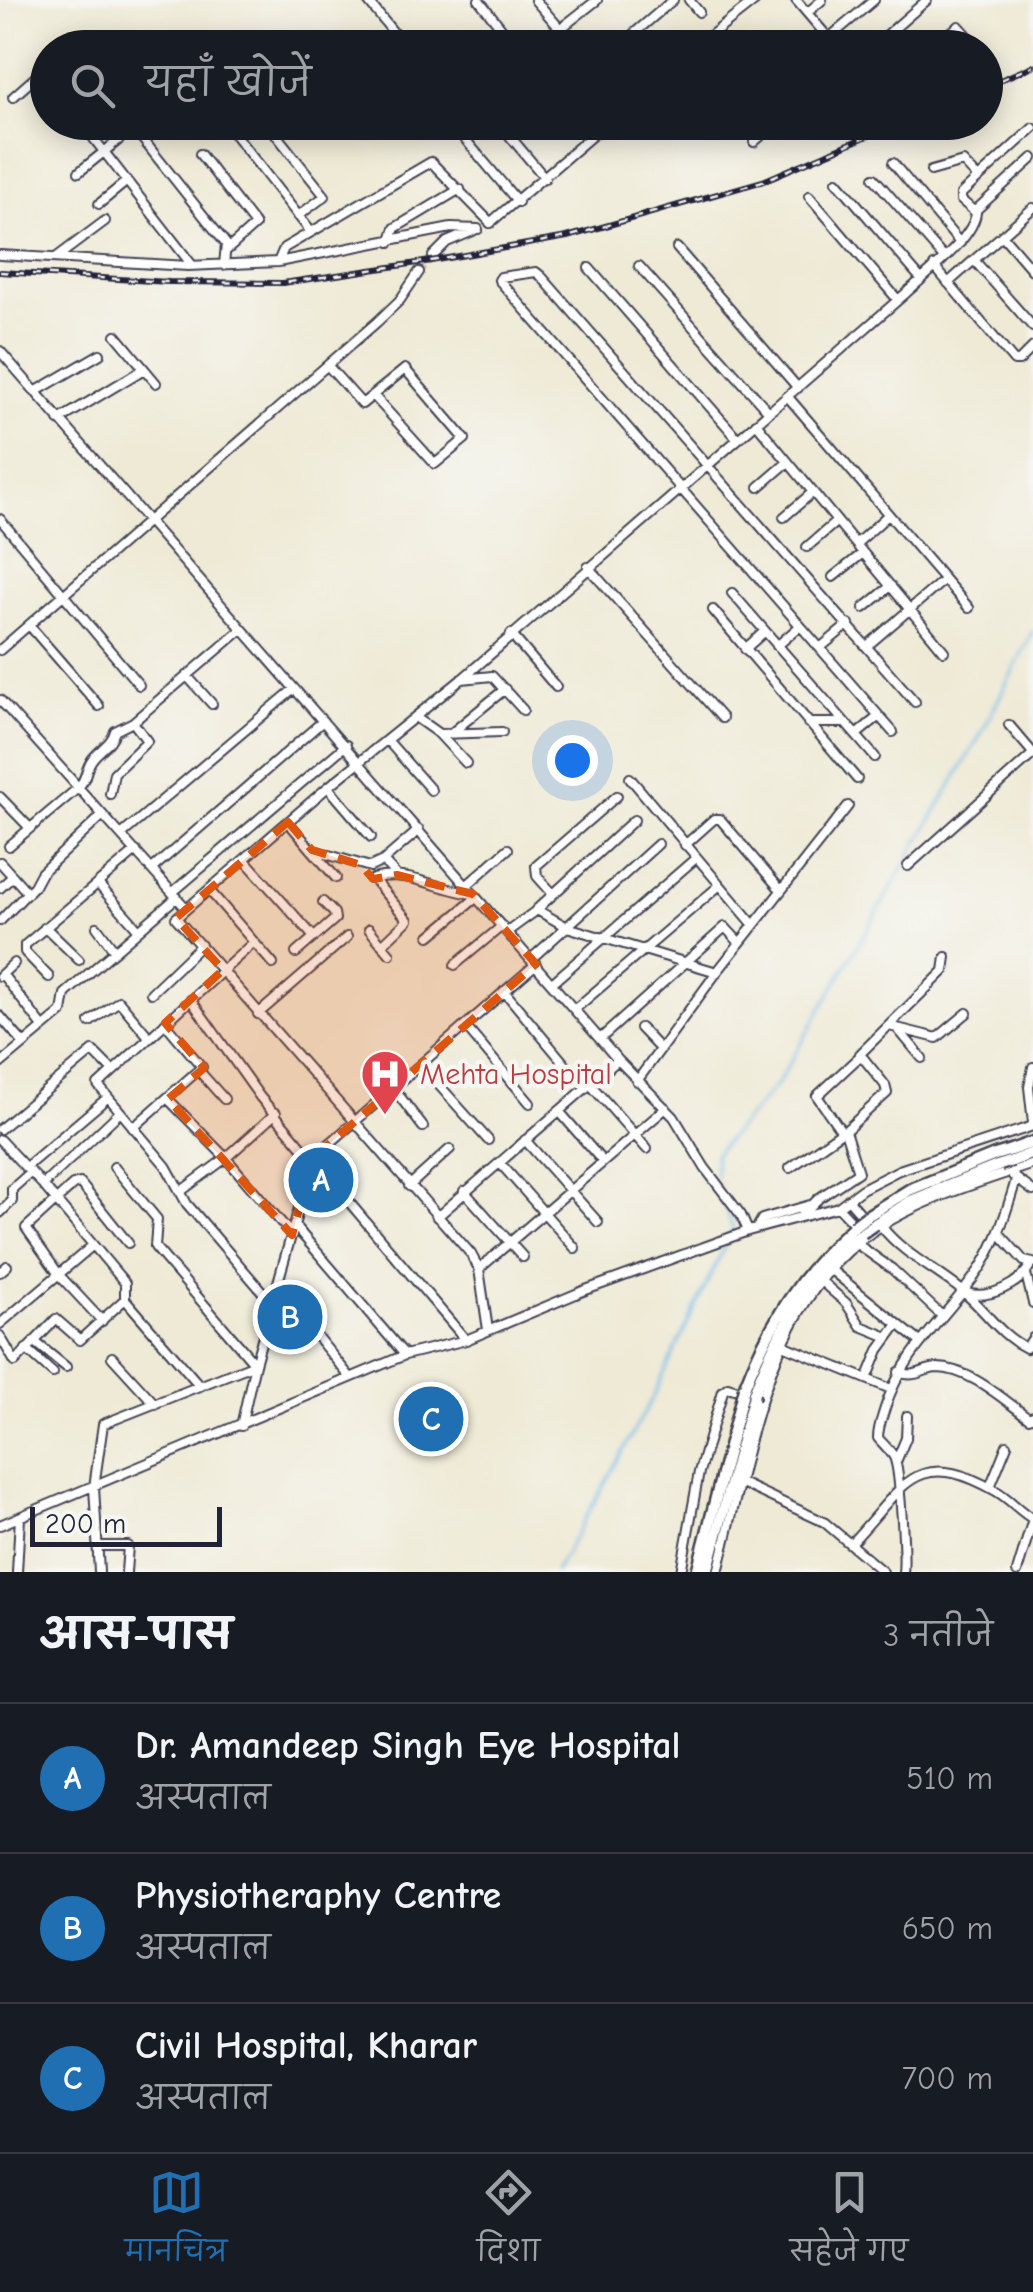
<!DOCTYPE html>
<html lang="hi">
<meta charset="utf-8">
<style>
:root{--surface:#171b24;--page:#20242c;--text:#f1f3f6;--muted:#9ea1a6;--line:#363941;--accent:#1f6fb2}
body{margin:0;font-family:"Comic Neue","Playpen Sans Deva",sans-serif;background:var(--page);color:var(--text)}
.scale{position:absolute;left:30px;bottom:25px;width:192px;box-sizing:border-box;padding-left:10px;border:5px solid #22223b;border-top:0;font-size:28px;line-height:35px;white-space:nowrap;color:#22223b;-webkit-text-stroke:8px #f6f6f2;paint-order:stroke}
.you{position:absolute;left:572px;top:760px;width:35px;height:35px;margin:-25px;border:8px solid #fff;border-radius:50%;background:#1a73e8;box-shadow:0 0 0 15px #1a73e833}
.badge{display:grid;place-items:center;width:65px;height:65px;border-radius:50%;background:var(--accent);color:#fff;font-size:32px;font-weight:700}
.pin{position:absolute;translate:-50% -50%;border:5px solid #fff;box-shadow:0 2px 10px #0006}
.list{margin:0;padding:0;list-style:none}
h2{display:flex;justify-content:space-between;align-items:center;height:130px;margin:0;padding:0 40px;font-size:42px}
h2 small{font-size:32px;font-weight:400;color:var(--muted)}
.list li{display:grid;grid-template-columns:65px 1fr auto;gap:30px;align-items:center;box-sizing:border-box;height:150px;padding:0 40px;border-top:2px solid var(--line)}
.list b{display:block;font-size:38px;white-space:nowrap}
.list p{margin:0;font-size:32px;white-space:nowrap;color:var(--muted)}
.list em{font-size:32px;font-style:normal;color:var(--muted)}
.icon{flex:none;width:55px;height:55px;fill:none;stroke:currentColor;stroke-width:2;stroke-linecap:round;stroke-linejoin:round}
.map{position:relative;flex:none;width:1033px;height:1572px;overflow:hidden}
.search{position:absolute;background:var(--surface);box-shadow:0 5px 25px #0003;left:30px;right:30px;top:30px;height:110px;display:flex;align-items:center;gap:25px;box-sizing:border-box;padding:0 35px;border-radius:55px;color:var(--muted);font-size:38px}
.sheet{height:580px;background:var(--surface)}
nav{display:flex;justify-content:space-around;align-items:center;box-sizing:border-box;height:140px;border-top:2px solid var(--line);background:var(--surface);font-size:28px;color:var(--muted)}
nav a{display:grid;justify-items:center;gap:5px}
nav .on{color:var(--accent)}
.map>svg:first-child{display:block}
</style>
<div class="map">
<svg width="1033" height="1572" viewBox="0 0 1033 1572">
<rect width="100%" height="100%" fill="#f6f6f2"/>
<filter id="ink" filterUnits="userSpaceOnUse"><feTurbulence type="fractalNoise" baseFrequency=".01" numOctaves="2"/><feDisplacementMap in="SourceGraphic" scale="20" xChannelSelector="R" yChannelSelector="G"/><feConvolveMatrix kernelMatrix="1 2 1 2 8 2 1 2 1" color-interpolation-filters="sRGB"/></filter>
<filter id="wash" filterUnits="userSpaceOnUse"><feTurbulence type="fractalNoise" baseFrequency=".0048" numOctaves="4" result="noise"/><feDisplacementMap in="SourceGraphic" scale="40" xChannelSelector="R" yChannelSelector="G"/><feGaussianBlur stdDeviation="2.25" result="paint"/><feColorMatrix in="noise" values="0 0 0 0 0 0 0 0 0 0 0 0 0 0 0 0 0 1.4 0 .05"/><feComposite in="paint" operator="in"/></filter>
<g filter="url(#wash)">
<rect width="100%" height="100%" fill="#efead6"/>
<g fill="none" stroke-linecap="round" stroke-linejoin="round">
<path stroke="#6fbae8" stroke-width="2.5" d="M716,1177l-1,-23 63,-71 203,-349 52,-103
M716,1185l17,43 -3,6
M555,1572l98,-175 74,-156"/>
</g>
</g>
<g filter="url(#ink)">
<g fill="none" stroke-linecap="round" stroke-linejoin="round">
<path stroke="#c6c2b7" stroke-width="8" stroke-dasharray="8 4" stroke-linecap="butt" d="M419,272l14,-16"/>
<g stroke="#414052" stroke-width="12">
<path id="minor" d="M367,0l39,48
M479,0l38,48
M535,0l42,48
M689,0l10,12
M796,0l41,48
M807,13l15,-13
M829,38l45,-38
M536,48l61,-48
M617,48l56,-48
M695,48l61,-48
M872,48l55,-48
M930,48l29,-22 20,22
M986,54v1
M13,97l27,-24 8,7
M81,122l111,143
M129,122l97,122 -2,21
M225,122l86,110
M266,122l59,74 -27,20
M420,122l4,7
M461,122l3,16 54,64
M498,122l47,56
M781,122l8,9
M754,142l23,-20
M200,154l55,71 -28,25
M893,163l67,80
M931,171l32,-9 15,16
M79,172l62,-50
M874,178l70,80
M837,181l84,98
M809,196l89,104
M99,204l28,-23
M975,212l-14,-12v-6l72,-66
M490,223l118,-101
M1002,235l31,36
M390,242l5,-14 65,-39
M677,248l121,140
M0,255l188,11 90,-4 173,-34 27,1
M433,256l14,-14 26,-11
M57,257l48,-36
M974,260l59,67
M278,262l6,-14 147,-86 60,61
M639,266l130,146
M934,266l80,95h5l14,-14
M589,268l149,171
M948,283l85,-75
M116,335l40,48
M0,351l618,709 56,57 31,51 36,47 7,16
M328,366l34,38 43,-35 60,70 -30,25 -62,-69
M35,392l65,-38
M788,397l181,211
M59,420l85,-51
M756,423l188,228
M759,487l29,-25
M784,517l29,-25
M0,519l139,166
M856,544l32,-29
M807,547l30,-26
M588,567l134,151
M833,577l30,-24
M732,593l143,164
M864,608l27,-22
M713,610l144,169
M29,625l70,81
M511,634l45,53
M777,646l23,-20
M867,646l77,-66
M820,648l29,-24
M745,649l20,-18
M0,650l377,-328 23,-22 19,-28
M187,676l25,28
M462,679l30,-3 31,34
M0,700l186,208
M415,717l24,17 63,-2
M808,723h37
M1009,725l24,28
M454,731l51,-42
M893,732l-394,-452 2,-3 35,-5 5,4 374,426
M439,734l27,29
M856,735l23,-19
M387,740l44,50
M630,778l123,146
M328,787l43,50
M110,794l4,-21 33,-32 -14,-19
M0,797l30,31
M288,822l48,56
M121,835l173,-146
M685,845l29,-26h6l60,70
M9,846l69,-58c9,-10 6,-13 11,-23 5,-14 22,-18 26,-34l18,-9 108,-92
M312,850l58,17 13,-6
M245,860l68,76
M0,862l28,31
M908,866l125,-112
M152,869l171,-148
M395,874l-12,-13 36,-31
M98,884l41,46
M466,886l42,-37
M0,888l13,-12
M209,890l64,74
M173,892l173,-147
M553,894l-16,-18 -1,-10 81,-70
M535,911l99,-91
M0,921l34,-35 7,-13 62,-58
M45,927l34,33
M97,927l18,24
M369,929l21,25
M507,932l30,-22 30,17 150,45 -80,109
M430,936l46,-38
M254,942l-156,143 68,81 21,38 85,99
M382,945l26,-25 -35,-41c34,-10 66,11 100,15
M296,953l39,-34 -1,-6 -11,-11
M531,959l127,-115
M455,965l47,-39
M717,972l131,-166
M2,974l41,53
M0,976l14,-13
M49,977l-24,-25v-7l111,-94
M552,983l144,-125
M504,991l65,78
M151,993l50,-48
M191,1000l69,97 206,243
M575,1009l145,-124
M258,1014l89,-77
M0,1016l24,28
M90,1022l29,-21 30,36
M465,1026l65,77
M889,1026l48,12 30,-25
M640,1028l20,21
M897,1028l25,30
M600,1039l125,-112 14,15
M0,1064l62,-52 3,-18 112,-97
M421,1065l67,75
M1033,1067l-4,20 4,36
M200,1072l24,27
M590,1084l57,65
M394,1089l29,38
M168,1099l58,59 66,77
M559,1111l44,51
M133,1128l69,-61 -37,-44
M0,1129l93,-78 19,19
M842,1132l-25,-36 43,-40
M0,1140l27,29
M525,1140l73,82
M500,1163l75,85
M26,1167l80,-68
M790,1168l53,-37
M1013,1176l20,15
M43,1185l82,98v16
M409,1186l41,-37
M464,1191l59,66
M180,1192l46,-34 50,-45
M848,1199l20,23
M838,1207l21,22
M0,1213l12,-12v-12l19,-17 12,13 76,-72
M437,1217l181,-157
M800,1217l19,-19 39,-26 -13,-41 42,-38 -2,-8 -25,-31 84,-83 2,-14
M294,1225l111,130
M881,1226c23,29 53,42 80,64 24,19 37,44 65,58l7,-10
M757,1228l5,-9 48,-14
M999,1233l25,28 9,2
M857,1244l35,25 49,46
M479,1269l187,-161
M831,1270l88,71
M0,1272l7,-6
M1026,1274l7,29
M822,1282l24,21 15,23 27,11
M277,1288l73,89
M967,1293c22,7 54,-9 64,-29
M102,1321l-42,-45 -34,-48 47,-43 7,-2 48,60
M0,1324l92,-78
M488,1330l-9,-61 -8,-15 -295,-336 152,-131 134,-108 443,-385c19,-18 73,-59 71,-84l57,-52
M0,1336l15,26 41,-43 24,21 45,-41 75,87
M34,1341l32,26
M783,1345l108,44
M26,1349l27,24
M112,1357l43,47
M899,1372c17,7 23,-3 38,-4 33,0 67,32 92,50l4,-2
M867,1379l12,-29 19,-26
M241,1426l14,-62 58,-206 223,-194
M896,1462l10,-24 1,-22
M741,1483l83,39 59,50
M990,1487l17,-42
M0,1525l405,-170 61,-15 117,-49 165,-60 90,-24 24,-18 37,-19 134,-44
M851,1543c52,-53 62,-99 145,-52 14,8 23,20 37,28l-16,53
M98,1546h30l-2,26
M17,1572l3,-55
M99,1572l-5,-85 9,-63 152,-60 -100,-117 2,-28 -43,-52
M681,1572l18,-100 24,-81 5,-4 31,10
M718,1572c31,-119 47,-271 160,-344 46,-30 104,-46 155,-64
M903,1572c2,-15 -3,-103 -9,-115 -4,-7 -11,-13 -16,-19 0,-11 4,-20 7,-30 18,-58 64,-92 96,-141 17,-27 26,-57 35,-87"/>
</g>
<g stroke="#414052" stroke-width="15">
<path id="highway" d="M1008,1151l25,-9
M1012,1161l21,-8
M867,1216l42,-26 86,-35
M875,1224l36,-23 89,-36
M744,1388c25,-65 58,-116 110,-162
M754,1393c24,-63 55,-118 108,-160
M697,1572l45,-176
M707,1572l46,-173"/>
</g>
<use href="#minor" stroke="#fff" stroke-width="8"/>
<use href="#highway" stroke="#fff" stroke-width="10"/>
<g stroke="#22223b" stroke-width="6">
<path id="rail" d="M986,86l47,-20
M0,272l169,10 114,1 148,-22 136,-24 196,-56 137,-59"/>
</g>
<use href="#rail" stroke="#f6f6f2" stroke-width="2.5" stroke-dasharray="8" stroke-linecap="butt"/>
<g stroke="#414052" stroke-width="15" stroke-linecap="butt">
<path id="highway-bridge" d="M995,1155l13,-4
M1000,1165l12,-4
M854,1226l13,-10
M862,1233l13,-9
M742,1396l2,-8
M753,1399l1,-6"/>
</g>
<use href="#highway-bridge" stroke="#fff" stroke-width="10"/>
</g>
</g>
<path fill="#de560e" fill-opacity="0.2" stroke="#de560e" stroke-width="8" stroke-dasharray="20 12" stroke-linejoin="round" d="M288,822l24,28 49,15 12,14 24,-4 76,19 63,70 -223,194 -21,77 -124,-136 36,-31 -39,-45 58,-53 -47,-52z"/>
<defs>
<g id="hospital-pin" transform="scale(2.5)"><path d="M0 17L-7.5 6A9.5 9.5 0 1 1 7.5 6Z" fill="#e0444e" stroke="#f6f6f2"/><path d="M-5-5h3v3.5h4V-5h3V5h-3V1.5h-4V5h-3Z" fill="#fff"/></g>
</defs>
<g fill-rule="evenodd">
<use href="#hospital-pin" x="385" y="1074"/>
</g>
<g text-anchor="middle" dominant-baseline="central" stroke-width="9" stroke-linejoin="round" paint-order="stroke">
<g font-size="30" fill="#be3a42" stroke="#f6f6f2" text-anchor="start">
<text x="420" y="1074">Mehta Hospital</text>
</g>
</g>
</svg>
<div class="scale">200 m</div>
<div class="you"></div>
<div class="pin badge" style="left:321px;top:1180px">A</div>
<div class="pin badge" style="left:290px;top:1317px">B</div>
<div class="pin badge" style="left:431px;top:1419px">C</div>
<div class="search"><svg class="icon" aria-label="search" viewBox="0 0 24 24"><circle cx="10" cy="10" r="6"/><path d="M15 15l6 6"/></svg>यहाँ खोजें</div>
</div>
<section class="sheet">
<h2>आस-पास<small>3 नतीजे</small></h2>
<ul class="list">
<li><span class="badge">A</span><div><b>Dr. Amandeep Singh Eye Hospital</b><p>अस्पताल</p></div><em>510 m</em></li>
<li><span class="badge">B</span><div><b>Physiotheraphy Centre</b><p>अस्पताल</p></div><em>650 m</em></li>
<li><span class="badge">C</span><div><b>Civil Hospital, Kharar</b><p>अस्पताल</p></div><em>700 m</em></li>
</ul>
</section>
<nav>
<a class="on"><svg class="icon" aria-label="map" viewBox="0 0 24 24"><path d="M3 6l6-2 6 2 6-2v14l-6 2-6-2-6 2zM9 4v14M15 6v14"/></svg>मानचित्र</a>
<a><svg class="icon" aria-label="directions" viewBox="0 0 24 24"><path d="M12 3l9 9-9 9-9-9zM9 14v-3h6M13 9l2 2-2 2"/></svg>दिशा</a>
<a><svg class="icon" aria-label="saved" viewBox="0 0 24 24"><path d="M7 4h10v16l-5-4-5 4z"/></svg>सहेजे गए</a>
</nav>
